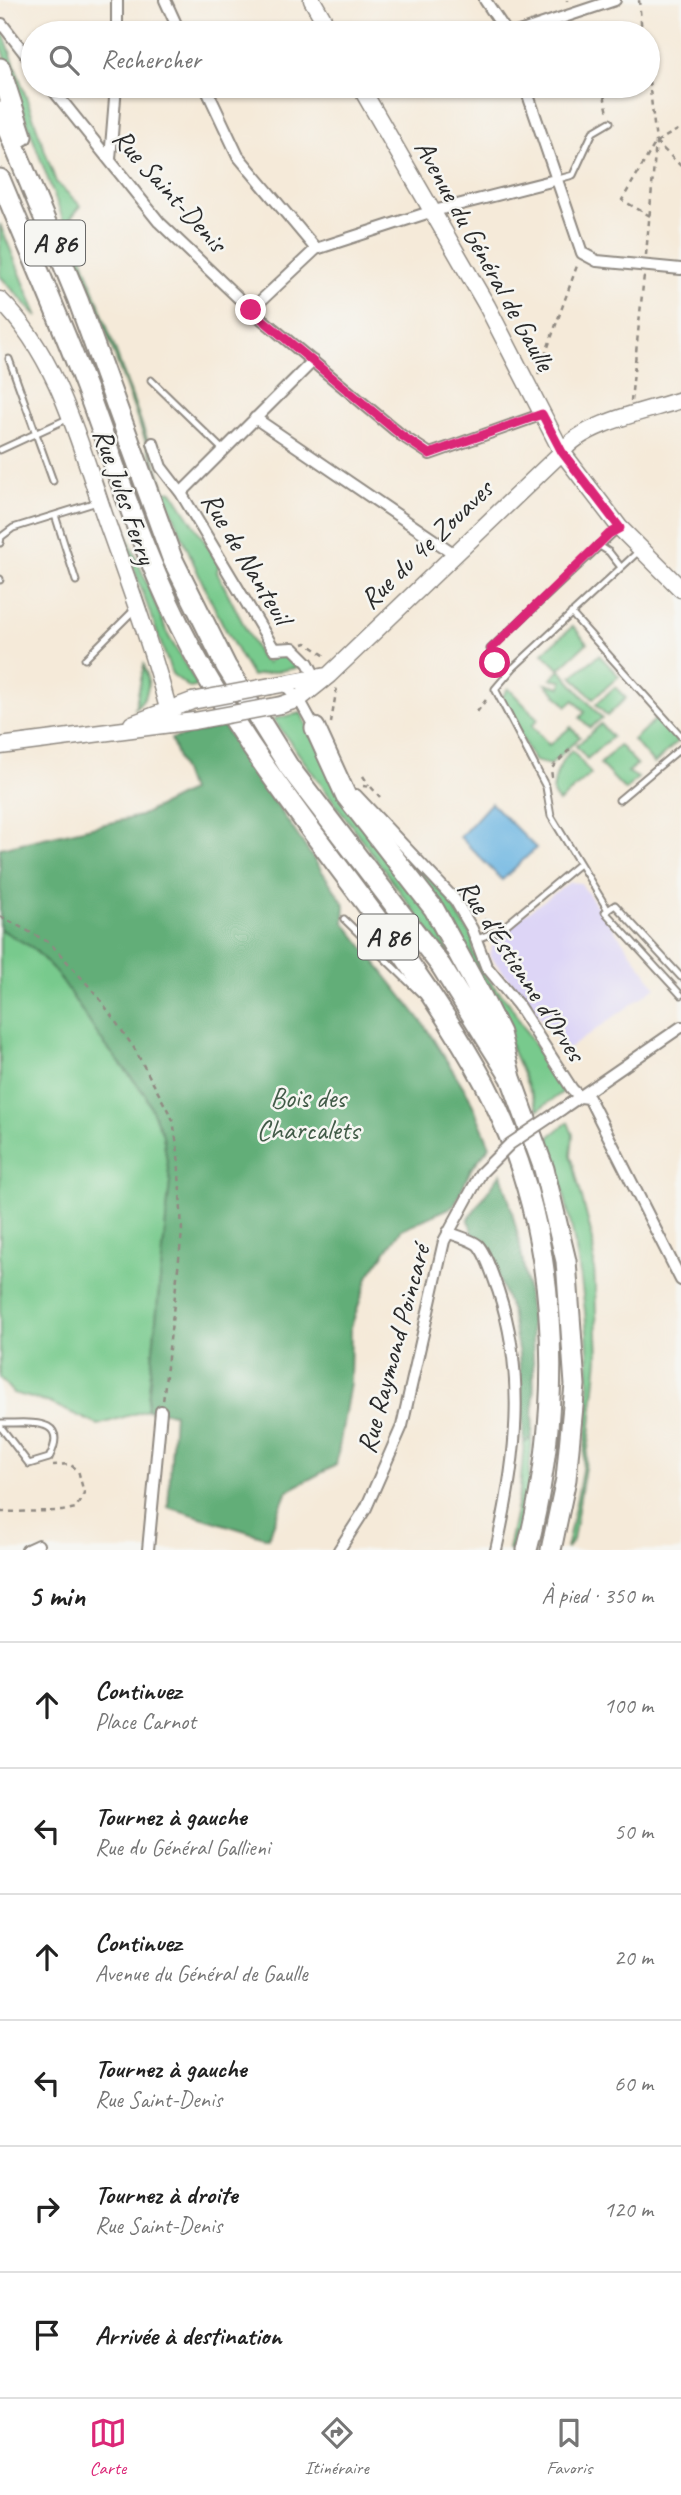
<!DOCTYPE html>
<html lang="fr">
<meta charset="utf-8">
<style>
:root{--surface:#fff;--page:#f6f6f6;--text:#222;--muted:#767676;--line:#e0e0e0;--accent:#db2777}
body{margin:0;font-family:Caveat,sans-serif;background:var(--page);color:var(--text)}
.stop{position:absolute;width:21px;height:21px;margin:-16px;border:5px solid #db2777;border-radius:50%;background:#fff}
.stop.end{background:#db2777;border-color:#fff;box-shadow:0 2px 7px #0008}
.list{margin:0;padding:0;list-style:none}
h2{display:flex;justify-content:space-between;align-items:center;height:91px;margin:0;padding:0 28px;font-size:30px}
h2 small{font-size:23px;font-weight:400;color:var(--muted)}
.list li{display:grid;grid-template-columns:46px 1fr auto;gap:21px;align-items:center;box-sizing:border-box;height:126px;padding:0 28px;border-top:2px solid var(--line)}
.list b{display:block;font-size:26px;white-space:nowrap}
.list p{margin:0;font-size:23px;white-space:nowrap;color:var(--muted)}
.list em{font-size:23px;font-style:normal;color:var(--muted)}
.icon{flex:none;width:38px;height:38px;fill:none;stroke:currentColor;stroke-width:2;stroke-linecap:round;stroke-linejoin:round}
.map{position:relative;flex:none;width:681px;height:1550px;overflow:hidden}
.search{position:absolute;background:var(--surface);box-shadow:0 2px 5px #0004;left:21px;right:21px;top:21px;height:77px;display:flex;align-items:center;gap:18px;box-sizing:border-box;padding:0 24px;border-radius:38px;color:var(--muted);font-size:26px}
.sheet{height:847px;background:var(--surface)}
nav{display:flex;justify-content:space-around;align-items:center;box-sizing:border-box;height:98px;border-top:2px solid var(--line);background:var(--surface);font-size:19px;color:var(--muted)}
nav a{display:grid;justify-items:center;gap:4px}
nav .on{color:var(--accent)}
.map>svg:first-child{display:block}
</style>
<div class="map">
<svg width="681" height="1550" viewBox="0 0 681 1550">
<rect width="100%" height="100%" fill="#f6f6f2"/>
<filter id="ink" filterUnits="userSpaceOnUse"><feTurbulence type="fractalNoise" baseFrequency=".0143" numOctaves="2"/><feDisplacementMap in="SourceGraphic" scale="14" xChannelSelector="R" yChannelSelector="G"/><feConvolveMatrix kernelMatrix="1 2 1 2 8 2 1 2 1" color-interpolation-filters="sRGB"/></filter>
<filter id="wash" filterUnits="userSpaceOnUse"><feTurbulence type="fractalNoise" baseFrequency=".00686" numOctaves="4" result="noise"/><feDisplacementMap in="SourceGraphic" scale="28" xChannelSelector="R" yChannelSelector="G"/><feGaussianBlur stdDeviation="1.57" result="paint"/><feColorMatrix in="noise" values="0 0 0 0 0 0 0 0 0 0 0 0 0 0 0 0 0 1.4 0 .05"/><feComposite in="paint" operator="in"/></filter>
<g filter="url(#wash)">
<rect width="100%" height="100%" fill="#f5ead9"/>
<path fill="#ddd5f6" d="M570,882l11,1 3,5 72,99 -89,63 -77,-94 4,-20z"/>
<path fill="#78ca8d" stroke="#527a5c" stroke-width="2" d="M0,23l56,159 25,24 -12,14 97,272 6,-1 47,72 -2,9 43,85 7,6 6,-8 24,3 4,9 -49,9c-64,-104 -101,-222 -143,-336 -37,-100 -78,-198 -109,-300z
M0,224l38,93 -38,-41z
M112,507l4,2 53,128 29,49 -8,2 -18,-14z
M573,626l14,17 -28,26 -16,-16z
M599,655l20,21 -26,23 -21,-23z
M144,665c7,18 6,30 -9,43z
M560,670l42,48 -12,10 -10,-10 5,-6 -11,-12 -7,6 -21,-22 15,3 1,-6 -11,-2z
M615,687l11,11 -19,18 -11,-12z
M508,688l30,31 -6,7 17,19 22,-18 9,10 -30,28 -16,-4 -33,-62z
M301,713l21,42 109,159 25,54 -183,-249z
M657,718l21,23 -24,23 -21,-24z
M601,724l11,13 -25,22 -11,-13z
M619,745l18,19 -9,8 10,6 -13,12 -25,-26z
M572,750l19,24 -32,28 -6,-8c1,-18 6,-32 19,-44z
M399,847l50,53 24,39v12l9,22 27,30 54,89 -25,18c-39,-94 -77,-181 -139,-263z
M0,929l33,19 23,24 46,69 43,53 18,41 7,46 -23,229 -49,15 -48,-22 -37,-10 -13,-15z
M568,1122l5,13 -2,20 22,86 5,117 -8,78 -17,104 -7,9c9,-40 18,-81 21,-122 8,-99 -11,-194 -38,-290z
M532,1438l-5,62 -12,50h-7l12,-60 4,-47z"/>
<path fill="#62ae78" stroke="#466c52" stroke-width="2" d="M223,726l122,179 -1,17 79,101 46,73 21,50 -19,23 -17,37 -52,23 -33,46 -18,52 -1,56 -14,82 -49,26 -19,47 -100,-31 6,-94 -27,-3 23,-229 -7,-46 -18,-41 -43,-53 -46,-69 -23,-24 -33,-19v-81l140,-32 50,-25 -19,-52z
M501,1173c28,87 37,173 31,265l-8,5 -5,-88 -8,-44 -27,-71 -11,-6 -5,-15z"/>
<path fill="#67b3e1" stroke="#496f86" stroke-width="2" d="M491,803l45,45 -34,32 -42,-43z"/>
</g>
<g filter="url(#ink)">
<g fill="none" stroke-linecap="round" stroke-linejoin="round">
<g stroke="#908a82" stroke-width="9">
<path id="lane" d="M555,180l18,-5 20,-43 17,-10
M9,359l44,122
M151,380l72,70
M0,450l67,-31
M55,515l21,66
M617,530l-127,119 5,14 8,5h10l127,-118
M0,543l1,-6 12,-9 84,-26
M598,545l11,7 11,14
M0,579v1
M571,613l110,123
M85,659l50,-50
M513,668l-18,21 51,98 5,29 57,94
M619,800l62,-52
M344,919l77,75
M477,939l23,-9 78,-65
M681,977l-66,-72 -10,7 76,83
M0,1423c27,1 71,-8 49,35l-20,6 -29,-38"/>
</g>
<g stroke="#908a82" stroke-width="14">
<path id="street" d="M117,0v33
M165,0l15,33
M485,0l22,33
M2,24l31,40
M516,33l99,-33
M50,86l109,136 92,88 150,125 29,19 113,-40
M205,86l33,70 78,93
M525,86l57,167 15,8 84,8
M110,159l6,-73
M251,310l65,-61 114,-37 125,-32
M313,361l-132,132 93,156 19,-1 15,15 8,15
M255,418l198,135
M153,443l8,24 20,26
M284,684l15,15 17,31
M356,795l99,105 17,29 14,37 32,39 54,84 8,8 9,1 92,182
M562,1109l119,-82
M448,1232c8,4 23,7 30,13 9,10 15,32 20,45 29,86 18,173 -2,260
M27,1550l11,-5
M148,1550l13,-139
M339,1550l27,-42 36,-82 42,-185 37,-68"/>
</g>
<g stroke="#908a82" stroke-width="19">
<path id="secondary" d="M312,0l19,33
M360,86l127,220 75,146 58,76 61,61
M0,300c59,58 79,143 106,220 24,67 49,135 66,204
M271,686l55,-10
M281,705l18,-6 30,-24 233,-223c21,-29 85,-41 119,-52
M132,724l60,-23
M0,746l194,-25"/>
</g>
<g stroke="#908a82" stroke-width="23">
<path id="highway" d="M0,68l22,68
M0,111l78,189 94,258 54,108 63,101 152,199 70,112
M0,179c29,70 60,140 87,211 32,87 61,178 105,260 83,154 210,280 293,434 75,141 81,314 42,466
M315,728l31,68 88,113 48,88 18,36 11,45 33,91 22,92 9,124 -9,94 -15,71"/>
</g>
<path stroke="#908a82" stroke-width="2.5" stroke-dasharray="5 5" stroke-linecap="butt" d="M567,0v1
M639,0l3,33
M602,86l6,27
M656,142l25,24
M650,216l-28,-16 34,-58 25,-14
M646,255l10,-113 -8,-70
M538,375l40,-112
M631,401l13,-126
M303,644l3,-1 21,14
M477,712l11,-15
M331,723l6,-37
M363,776l6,9
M552,777l-1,-8 19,-20
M363,786l8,1 -2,-2
M371,787l9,10
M0,916l50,27 47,52 37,53 39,72 5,32 4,80 -19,170
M484,919l6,7
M0,1512l62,-1 14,-3 8,-15 -6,-23 -9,-6 -16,1"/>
<use href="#lane" stroke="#fff" stroke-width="5"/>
<use href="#street" stroke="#fff" stroke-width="10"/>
<use href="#secondary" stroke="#fff" stroke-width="16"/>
<use href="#highway" stroke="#fff" stroke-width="19"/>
<g stroke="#908a82" stroke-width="14" stroke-linecap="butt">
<path id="street-bridge" d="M481,1173l29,-29 52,-35"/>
</g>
<g stroke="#908a82" stroke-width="19" stroke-linecap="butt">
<path id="secondary-bridge" d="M192,701l79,-15
M194,721l87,-16"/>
</g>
<use href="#street-bridge" stroke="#fff" stroke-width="10"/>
<use href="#secondary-bridge" stroke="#fff" stroke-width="16"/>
</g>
</g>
<g fill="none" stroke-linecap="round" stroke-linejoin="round" filter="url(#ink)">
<path stroke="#db2777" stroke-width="9" d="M251,310l150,125 28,19 113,-40 20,38 58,76 -11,6 -118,115 4,14"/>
</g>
<g text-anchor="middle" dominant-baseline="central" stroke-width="5" stroke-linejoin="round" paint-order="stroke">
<g fill="#f6f6f2" stroke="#686867" stroke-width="2">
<rect x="25" y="220.5" width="60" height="45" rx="5"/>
<rect x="358" y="914.5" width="60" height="45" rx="5"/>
</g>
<g font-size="26" font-weight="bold" fill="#2b2b2b">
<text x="55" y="243">A 86</text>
<text x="388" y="937">A 86</text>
</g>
<g font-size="28" fill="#2b2b2b" stroke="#f6f6f2">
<text transform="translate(170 190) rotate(48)">Rue Saint-Denis</text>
<text transform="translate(485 255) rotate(61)">Avenue du Général de Gaulle</text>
<text transform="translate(125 496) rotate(71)">Rue Jules Ferry</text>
<text transform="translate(426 544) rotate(-44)">Rue du 4e Zouaves</text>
<text transform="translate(247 558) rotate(59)">Rue de Nanteuil</text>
<text transform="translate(522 970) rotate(57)">Rue d'Estienne d'Orves</text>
<text transform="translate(393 1349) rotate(-75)">Rue Raymond Poincaré</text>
</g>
<g font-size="28" fill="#425b48" stroke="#f6f6f2">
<text x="308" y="1097">Bois des<tspan x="308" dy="32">Charcalets</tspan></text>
</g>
</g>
</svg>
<div class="stop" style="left:495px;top:663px"></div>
<div class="stop end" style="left:251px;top:310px"></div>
<div class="search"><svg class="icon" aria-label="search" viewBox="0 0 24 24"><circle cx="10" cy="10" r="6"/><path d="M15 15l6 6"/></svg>Rechercher</div>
</div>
<section class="sheet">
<h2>5 min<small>À pied · 350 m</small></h2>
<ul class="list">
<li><svg class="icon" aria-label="ahead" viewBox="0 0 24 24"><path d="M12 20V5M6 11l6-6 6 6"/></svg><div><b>Continuez</b><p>Place Carnot</p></div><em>100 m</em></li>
<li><svg class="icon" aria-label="left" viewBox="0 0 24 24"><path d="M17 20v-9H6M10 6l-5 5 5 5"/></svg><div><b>Tournez à gauche</b><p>Rue du Général Gallieni</p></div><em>50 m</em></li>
<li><svg class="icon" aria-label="ahead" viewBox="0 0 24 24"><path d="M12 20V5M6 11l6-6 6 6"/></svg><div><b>Continuez</b><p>Avenue du Général de Gaulle</p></div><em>20 m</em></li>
<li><svg class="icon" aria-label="left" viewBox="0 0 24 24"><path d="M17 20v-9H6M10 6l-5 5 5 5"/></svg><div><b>Tournez à gauche</b><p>Rue Saint-Denis</p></div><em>60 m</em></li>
<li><svg class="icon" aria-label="right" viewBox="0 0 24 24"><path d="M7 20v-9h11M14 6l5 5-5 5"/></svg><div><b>Tournez à droite</b><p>Rue Saint-Denis</p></div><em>120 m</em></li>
<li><svg class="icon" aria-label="arrive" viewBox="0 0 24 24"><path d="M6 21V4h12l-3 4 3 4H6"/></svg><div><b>Arrivée à destination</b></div></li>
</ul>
</section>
<nav>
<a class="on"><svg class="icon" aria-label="map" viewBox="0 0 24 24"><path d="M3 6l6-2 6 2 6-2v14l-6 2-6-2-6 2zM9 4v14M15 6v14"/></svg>Carte</a>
<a><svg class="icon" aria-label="directions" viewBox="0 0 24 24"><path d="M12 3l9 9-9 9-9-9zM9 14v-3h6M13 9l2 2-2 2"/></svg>Itinéraire</a>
<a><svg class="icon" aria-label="saved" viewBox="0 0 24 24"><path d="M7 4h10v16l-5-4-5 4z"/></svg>Favoris</a>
</nav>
